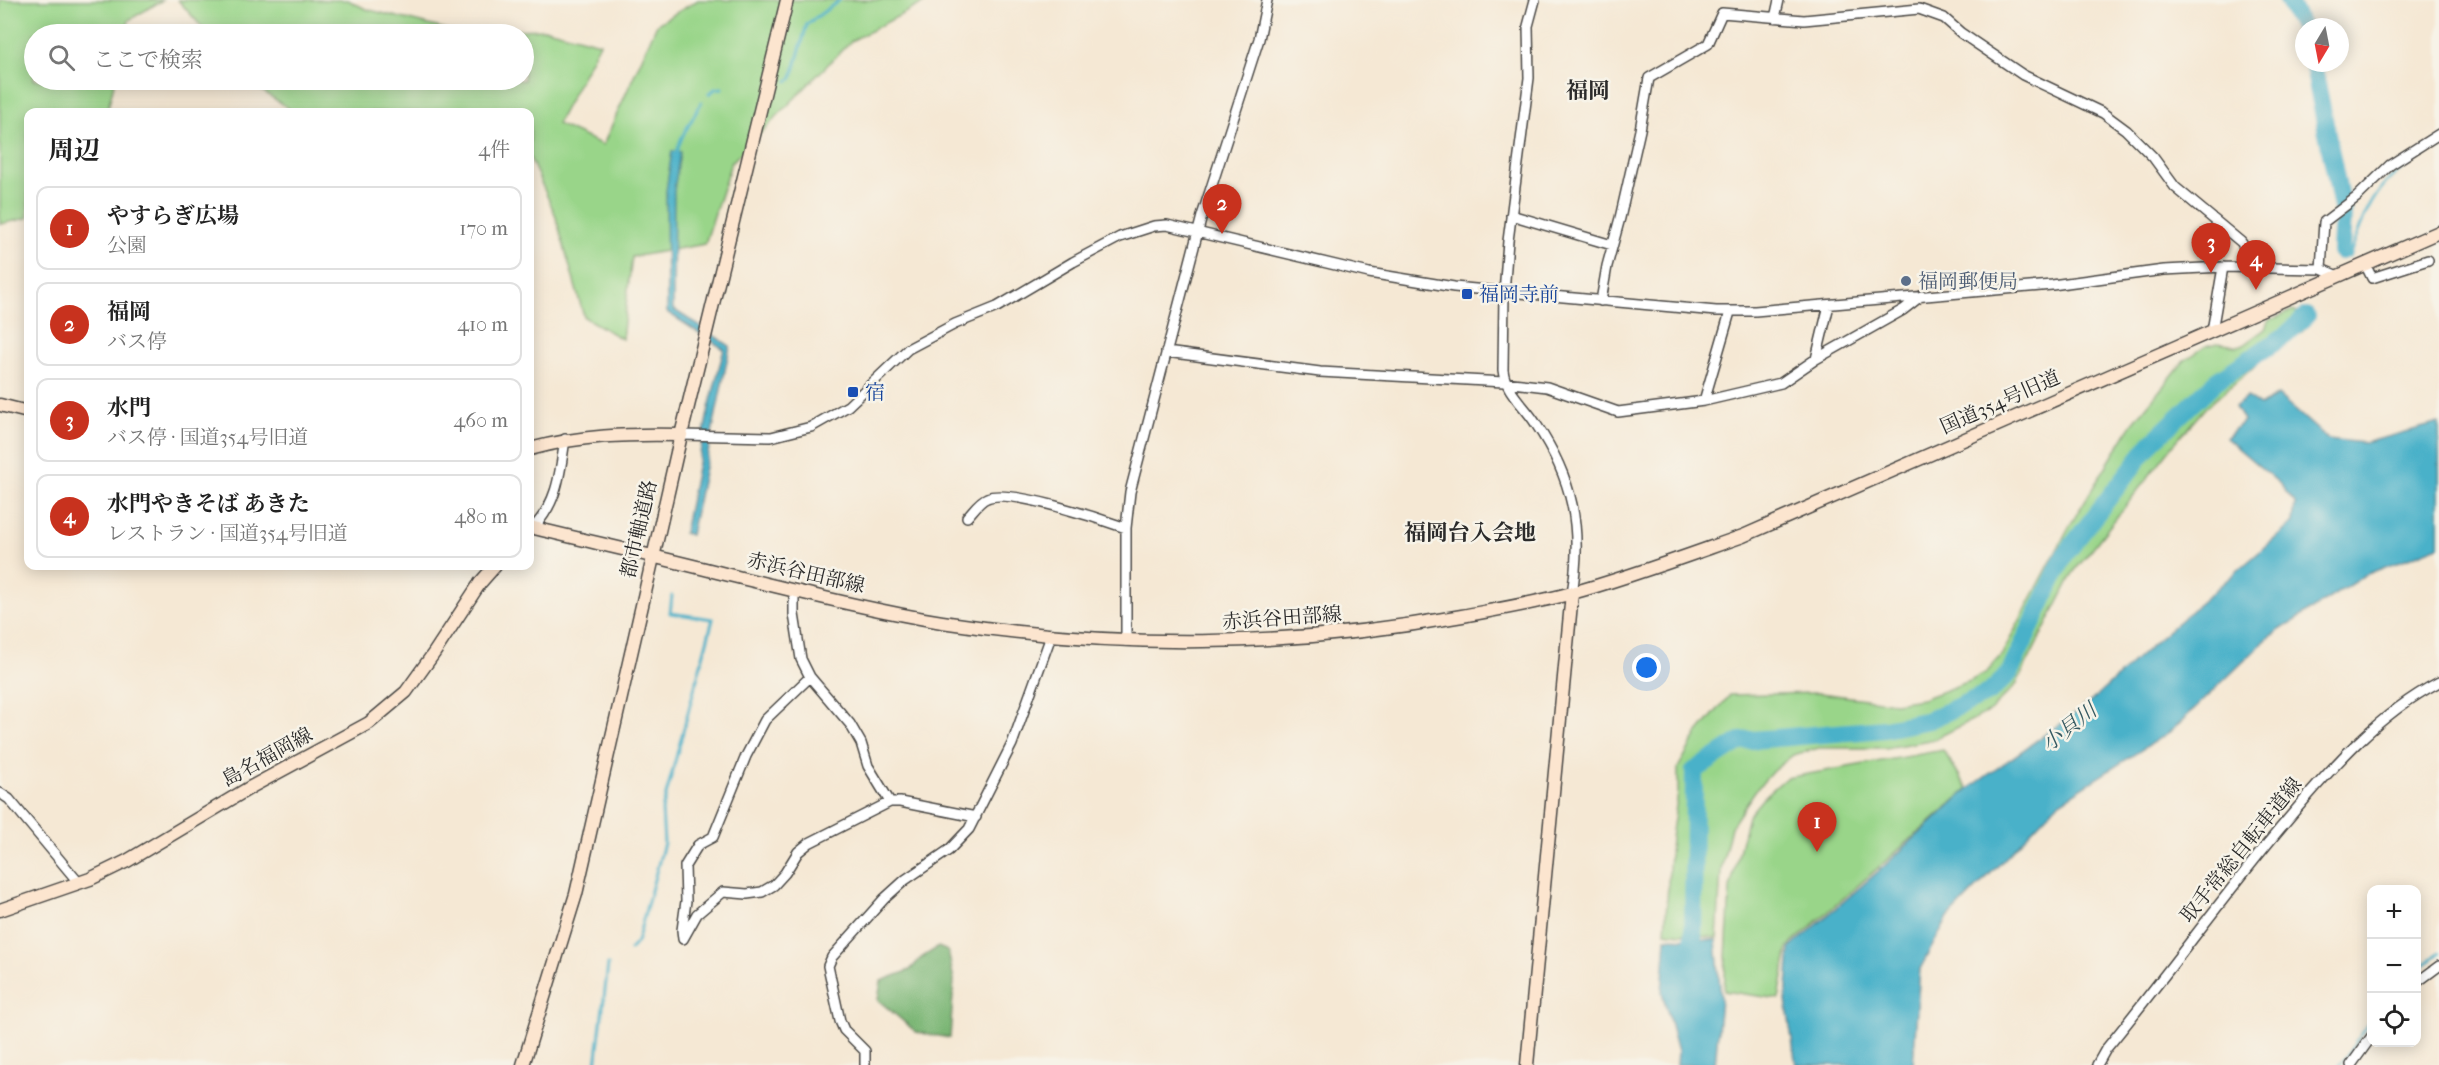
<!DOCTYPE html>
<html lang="ja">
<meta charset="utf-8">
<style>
:root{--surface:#fff;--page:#f6f6f6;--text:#222;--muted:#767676;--line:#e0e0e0;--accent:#c8321e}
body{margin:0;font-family:"IM FELL French Canon","Noto Serif JP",serif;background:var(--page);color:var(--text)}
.controls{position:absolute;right:18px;bottom:18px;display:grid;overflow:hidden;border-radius:12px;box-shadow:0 3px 15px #0003}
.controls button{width:54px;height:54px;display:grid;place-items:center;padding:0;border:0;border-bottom:2px solid var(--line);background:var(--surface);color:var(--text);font:30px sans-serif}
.compass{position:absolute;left:2295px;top:18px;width:54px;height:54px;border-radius:50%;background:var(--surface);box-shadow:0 3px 15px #0003;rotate:190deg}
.you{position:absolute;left:1647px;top:668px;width:21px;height:21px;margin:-15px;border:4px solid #fff;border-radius:50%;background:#1a73e8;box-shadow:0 0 0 9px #1a73e833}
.badge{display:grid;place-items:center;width:39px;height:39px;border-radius:50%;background:var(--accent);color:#fff;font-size:20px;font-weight:700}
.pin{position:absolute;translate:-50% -50px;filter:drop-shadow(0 2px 3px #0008)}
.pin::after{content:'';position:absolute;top:32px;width:21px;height:18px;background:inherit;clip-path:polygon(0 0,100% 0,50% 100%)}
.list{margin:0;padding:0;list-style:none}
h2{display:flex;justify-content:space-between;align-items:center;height:78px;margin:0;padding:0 24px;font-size:26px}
h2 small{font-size:20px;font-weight:400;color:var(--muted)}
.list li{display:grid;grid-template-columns:39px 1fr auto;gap:18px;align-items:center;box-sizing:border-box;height:84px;margin:0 12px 12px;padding:0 12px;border:2px solid var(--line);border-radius:12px}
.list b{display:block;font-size:22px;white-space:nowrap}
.list p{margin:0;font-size:20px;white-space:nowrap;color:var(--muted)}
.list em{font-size:20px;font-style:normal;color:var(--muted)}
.icon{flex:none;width:33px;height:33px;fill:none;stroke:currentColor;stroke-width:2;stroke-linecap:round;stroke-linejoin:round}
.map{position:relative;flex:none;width:2439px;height:1065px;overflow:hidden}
.search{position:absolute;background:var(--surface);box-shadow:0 3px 15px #0003;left:24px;top:24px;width:510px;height:66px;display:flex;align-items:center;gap:15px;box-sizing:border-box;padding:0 21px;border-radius:33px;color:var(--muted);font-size:22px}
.panel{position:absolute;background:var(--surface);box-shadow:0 3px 15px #0003;left:24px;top:108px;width:510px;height:462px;border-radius:12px}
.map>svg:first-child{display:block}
</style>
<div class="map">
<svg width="2439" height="1065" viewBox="0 0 2439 1065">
<rect width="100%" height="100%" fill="#f7f3e8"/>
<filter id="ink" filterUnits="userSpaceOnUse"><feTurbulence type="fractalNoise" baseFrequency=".0167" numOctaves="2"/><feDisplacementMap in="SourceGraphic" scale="12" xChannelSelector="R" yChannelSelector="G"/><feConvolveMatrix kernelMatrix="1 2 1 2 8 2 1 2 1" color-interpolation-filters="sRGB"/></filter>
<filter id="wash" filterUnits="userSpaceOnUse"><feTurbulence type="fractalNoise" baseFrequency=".008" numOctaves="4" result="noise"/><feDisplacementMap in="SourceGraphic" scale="24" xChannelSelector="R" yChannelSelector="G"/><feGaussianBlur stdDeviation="1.35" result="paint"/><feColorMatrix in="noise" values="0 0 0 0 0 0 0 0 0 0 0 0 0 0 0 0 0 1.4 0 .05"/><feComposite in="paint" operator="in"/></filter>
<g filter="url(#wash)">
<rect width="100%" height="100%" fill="#f5e8d4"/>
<path fill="#99d589" stroke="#62805a" stroke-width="1.5" d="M0,0h163l-34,20 -3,14h-92v46h81l-8,32h-79v106l-28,6z
M178,0h170l18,9 90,23 91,-3 53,14 -43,81 46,21 54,-121 41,-24h231l-78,41 -120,122 -26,81 -73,13 -10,82 -38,-22 -29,-103 -25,-56v-46h-236l-48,-32h278v-46h-316z
M2293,310l18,9 -8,12 -42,30 -55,46 -32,37 -101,129 -57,112 -26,26 -55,28 -49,9h-67l-26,7 -20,16 -18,20 -24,36 -10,43 -4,68 -52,-6 6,-94 7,-45v-25l19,-34 33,-39 90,-2 75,10 27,-4 48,-18 17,-9 15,-18 68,-129 62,-101 52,-63 22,-15 12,-3 18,3 7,-1 22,-16 3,-8z
M1943,750l25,39 -180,158 -9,52 -55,-8 6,-103 18,-72 16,-19 22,-19z"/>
<path fill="#7ab675" stroke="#527050" stroke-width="1.5" d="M938,947l10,4 6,29 -4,58 -34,-6 -38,-32 3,-19 29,-11 11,-12z"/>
<path fill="#4ab1c9" stroke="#3a6e7a" stroke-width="1.5" d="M672,151l8,1 -6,39 -1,118 57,37 -39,189 -7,-2 25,-125 15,-59 -57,-37 -1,-121z
M2278,395l50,44 37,4 74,-20v123l-74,29 -96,62 -98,94 -113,72 -111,116 -27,50 -7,96h-117l-10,-65 4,-52 91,-79 87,-80 120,-85 68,-63 137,-118 2,-20 -15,-19 -54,-46 17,-17 -8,-14 12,-10 13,9z
M1666,938l50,2 5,59 -6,66h-38l1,-14 -16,-59z"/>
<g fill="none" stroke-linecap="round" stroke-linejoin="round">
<path stroke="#4ab1c9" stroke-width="3" d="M788,81l4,-3 15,-54 33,-24
M709,94l6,-5 7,-1
M675,155l7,-18 19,-34
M2349,257c22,-63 32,-79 90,-113
M630,950l7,-8 27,-99 -2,-33 51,-191 -43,-6 2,-17
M2416,971l23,-18
M596,1065l12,-100
M2340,1065l32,-46"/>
<path stroke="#4ab1c9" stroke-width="18" d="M2288,0l16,31
M2313,63l30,150 -2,38
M1693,961l1,-190 46,-30 145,-12 44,-9 61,-28 19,-18 55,-118 87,-113 65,-62 70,-46 20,-19"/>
</g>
</g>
<g filter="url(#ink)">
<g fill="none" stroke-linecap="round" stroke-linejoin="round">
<g stroke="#494744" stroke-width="12">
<path id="street" d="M1535,0l-7,26 1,52 -21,163 -4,52 -1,77c2,21 22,36 33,54 37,55 47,104 36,169
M1775,18l4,-18
M1511,215l101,30
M2365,264l7,14 56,-18
M2321,269l3,-47 33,-25 33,-32 49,-31
M1601,301l6,-35 13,-48 20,-88 9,-52 59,-34 14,-31 82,7 115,-11 25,9 17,15 62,42 80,38 23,17 27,27 22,30 66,55 17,25
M2212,331l11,-64
M1166,352l154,20 184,10 43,5 71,25 86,-11 77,-18 35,-24 87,-49 18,-14
M1816,359l13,-54
M1704,401l26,-89
M681,435l90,2 40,-10 37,-21 60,-57 47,-25 42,-17 76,-45 47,-25 34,-11 13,-1 202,48 85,14 262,24h39l297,-26 112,-15 59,-3 98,2 17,7
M967,517c6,-6 12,-16 20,-19 21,-10 114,21 139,30
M533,528c25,-26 27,-55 32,-89
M794,591v23l7,45 9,18 40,47 11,19 7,23 22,36h10l76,15
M1126,641v-113l4,-36 72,-276 57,-177 8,-39
M810,677l-45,43 -19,36 -33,81 -15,8 -13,21 1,35 -4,29 1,9 14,-25 26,-22 24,2 15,-2 12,-7 11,-12 13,-21 11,-9 81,-41
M0,793l9,6 70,84
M2416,983l23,-17
M865,1065v-14l-21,-21 -4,-9 -12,-55 4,-9 52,-58 21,-19 44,-30 20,-21 43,-85 39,-108
M2097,1065l9,-16c62,-75 118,-155 182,-230 43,-51 90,-105 151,-137
M2351,1065l21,-29"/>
</g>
<g stroke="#494744" stroke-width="15">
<path id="secondary" d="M0,405l28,7
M530,449c51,-14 97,-15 151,-14
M530,527c66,16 133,31 199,48 71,17 141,35 213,47 176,27 345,26 520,-6 37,-7 74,-13 110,-23 58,-16 114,-37 171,-57l696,-304
M0,910l90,-31 37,-18 124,-74 118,-64 37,-31 28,-39 46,-70 15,-17
M523,1065l53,-171 105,-459 106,-435
M1527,1065l45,-472"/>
</g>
<use href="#street" stroke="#fff" stroke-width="9"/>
<use href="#secondary" stroke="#fce5cf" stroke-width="12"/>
</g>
</g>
<circle fill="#5c6f8a" stroke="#f7f3e8" stroke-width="2" cx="1906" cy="281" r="6"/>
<g fill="#1a4fb4" stroke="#f7f3e8" stroke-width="2">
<rect x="1461" y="288" width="12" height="12" rx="3"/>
<rect x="847" y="386" width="12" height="12" rx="3"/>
</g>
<g text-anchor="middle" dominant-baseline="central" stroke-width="5" stroke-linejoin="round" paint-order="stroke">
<g font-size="20" fill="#4e5e75" stroke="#f7f3e8" text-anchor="start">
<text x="1918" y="281">福岡郵便局</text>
</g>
<g font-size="20" fill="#164399" stroke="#f7f3e8" text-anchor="start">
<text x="1479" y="294">福岡寺前</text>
<text x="865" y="392">宿</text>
</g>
<g font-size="20" fill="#2b2b2b" stroke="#f7f3e8">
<text transform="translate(2000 402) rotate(-24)">国道354号旧道</text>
<text transform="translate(639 529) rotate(-77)">都市軸道路</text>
<text transform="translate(806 573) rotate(13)">赤浜谷田部線</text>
<text transform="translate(1282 618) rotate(-4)">赤浜谷田部線</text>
<text transform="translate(267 757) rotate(-29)">島名福岡線</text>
<text transform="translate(2241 850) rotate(-51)">取手常総自転車道線</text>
</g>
<g font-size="21" font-style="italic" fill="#365a62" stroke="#f7f3e8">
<text transform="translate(2069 727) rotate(-38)">小貝川</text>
</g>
<g font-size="22" font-weight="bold" fill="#2b2b2b" stroke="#f7f3e8">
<text x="1588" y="91">福岡</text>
<text x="1470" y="533">福岡台入会地</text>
</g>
</g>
</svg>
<div class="controls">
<button>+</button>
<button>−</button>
<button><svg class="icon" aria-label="locate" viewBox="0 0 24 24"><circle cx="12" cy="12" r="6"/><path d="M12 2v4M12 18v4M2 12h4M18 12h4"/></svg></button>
</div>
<svg class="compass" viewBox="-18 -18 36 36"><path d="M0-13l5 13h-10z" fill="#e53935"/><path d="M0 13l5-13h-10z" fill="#767676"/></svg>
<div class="you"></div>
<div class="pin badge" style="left:1817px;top:852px">1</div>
<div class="pin badge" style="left:1222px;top:234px">2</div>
<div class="pin badge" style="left:2211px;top:273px">3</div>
<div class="pin badge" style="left:2256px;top:290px">4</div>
<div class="search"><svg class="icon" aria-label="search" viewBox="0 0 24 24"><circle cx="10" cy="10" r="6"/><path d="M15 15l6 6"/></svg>ここで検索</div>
<section class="panel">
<h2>周辺<small>4件</small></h2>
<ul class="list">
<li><span class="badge">1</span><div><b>やすらぎ広場</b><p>公園</p></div><em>170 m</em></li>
<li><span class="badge">2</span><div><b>福岡</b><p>バス停</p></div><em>410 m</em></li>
<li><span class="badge">3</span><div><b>水門</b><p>バス停 · 国道354号旧道</p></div><em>460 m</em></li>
<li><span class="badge">4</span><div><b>水門やきそば あきた</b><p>レストラン · 国道354号旧道</p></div><em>480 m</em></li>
</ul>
</section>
</div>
